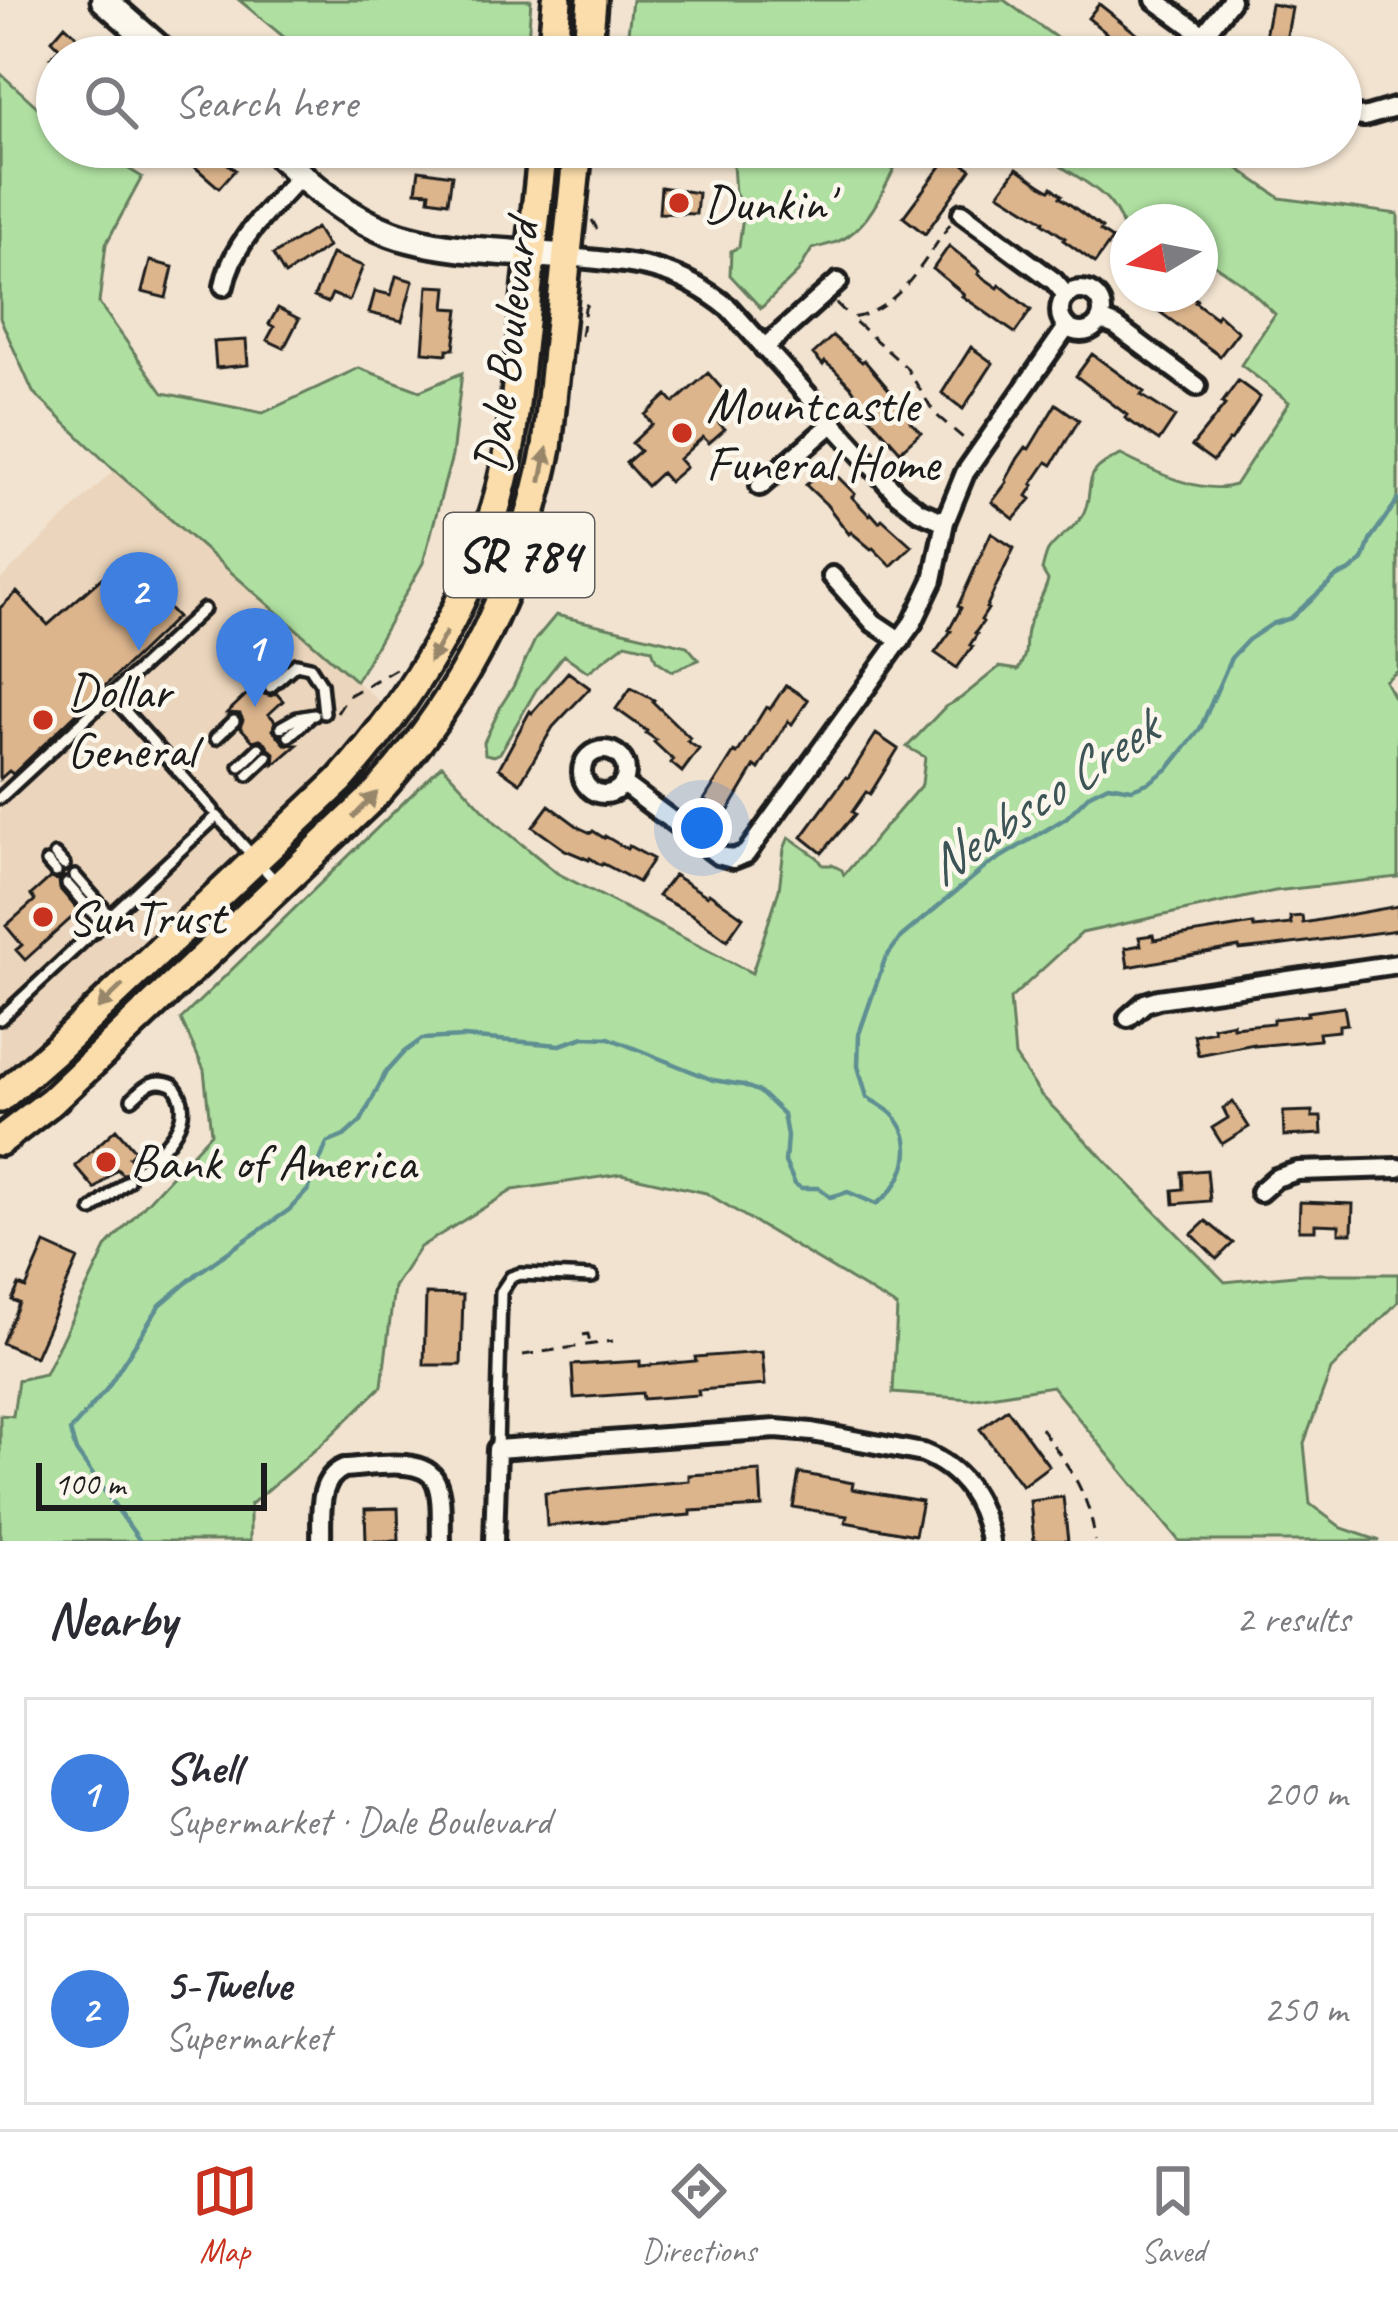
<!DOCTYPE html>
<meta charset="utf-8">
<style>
:root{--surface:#fff;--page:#f2f2f3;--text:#2b2b33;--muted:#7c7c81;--line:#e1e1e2;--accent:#c8321e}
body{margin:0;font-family:Caveat,sans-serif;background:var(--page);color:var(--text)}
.compass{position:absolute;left:1110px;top:204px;width:108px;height:108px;border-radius:50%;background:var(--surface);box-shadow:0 3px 9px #0004;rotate:260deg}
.scale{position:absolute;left:36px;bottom:30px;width:231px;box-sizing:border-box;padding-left:12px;border:6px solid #1c1c1c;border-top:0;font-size:33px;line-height:42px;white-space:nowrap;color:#1c1c1c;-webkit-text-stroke:9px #fbf7ec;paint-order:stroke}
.you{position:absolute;left:702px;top:828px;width:42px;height:42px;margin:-30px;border:9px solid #fff;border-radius:50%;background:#1a73e8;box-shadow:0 0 0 18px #1a73e833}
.badge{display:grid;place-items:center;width:78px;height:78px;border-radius:50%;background:var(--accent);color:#fff;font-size:39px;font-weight:700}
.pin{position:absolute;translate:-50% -99px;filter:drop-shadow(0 3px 6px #0008)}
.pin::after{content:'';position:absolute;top:63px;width:42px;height:36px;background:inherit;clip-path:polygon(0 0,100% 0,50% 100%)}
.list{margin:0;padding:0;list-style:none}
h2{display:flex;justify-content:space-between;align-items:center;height:156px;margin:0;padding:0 48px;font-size:51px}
h2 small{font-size:39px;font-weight:400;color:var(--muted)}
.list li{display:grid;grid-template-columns:78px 1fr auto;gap:36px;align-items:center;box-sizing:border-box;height:192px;margin:0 24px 24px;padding:0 24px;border:3px solid var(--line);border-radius:0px}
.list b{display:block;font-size:45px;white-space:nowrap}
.list p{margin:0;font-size:39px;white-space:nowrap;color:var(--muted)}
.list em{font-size:39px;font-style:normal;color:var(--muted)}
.icon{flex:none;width:66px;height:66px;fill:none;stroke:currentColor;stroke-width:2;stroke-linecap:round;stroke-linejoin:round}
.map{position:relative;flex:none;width:1398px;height:1541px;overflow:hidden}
.search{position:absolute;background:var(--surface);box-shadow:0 3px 9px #0004;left:36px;right:36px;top:36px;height:132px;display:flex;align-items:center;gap:30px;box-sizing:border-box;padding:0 42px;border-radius:66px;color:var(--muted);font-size:45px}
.sheet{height:588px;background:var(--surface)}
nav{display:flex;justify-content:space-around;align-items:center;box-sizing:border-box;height:168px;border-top:3px solid var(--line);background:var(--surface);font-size:33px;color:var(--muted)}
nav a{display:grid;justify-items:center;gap:6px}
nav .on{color:var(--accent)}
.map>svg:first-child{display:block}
</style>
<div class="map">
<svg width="1398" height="1541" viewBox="0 0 1398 1541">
<rect width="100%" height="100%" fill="#f2e3d0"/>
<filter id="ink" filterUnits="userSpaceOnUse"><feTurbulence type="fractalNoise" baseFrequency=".00833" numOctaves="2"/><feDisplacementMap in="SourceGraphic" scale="24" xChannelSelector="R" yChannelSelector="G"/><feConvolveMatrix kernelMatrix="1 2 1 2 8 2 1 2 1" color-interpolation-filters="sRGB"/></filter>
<g filter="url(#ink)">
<path fill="#ebd5bc" d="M114,470l281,245 -395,383v-518z"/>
<path fill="#afe0a1" stroke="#667e5e" stroke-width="3" d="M239,0h292l-4,54 -1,3h-218z
M632,0h372l79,57h-458z
M0,73l57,52v22h36l49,30 -36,67 -7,59 64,90 100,20 96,-45 61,23 42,-18 -10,83 -29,107 -67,118 -242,-211 -81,-78 -33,-74z
M614,147h292c-18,29 -29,69 -58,89 -10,8 -24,9 -36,13l-14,23 -37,36 -31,-33 1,-24 8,-4 5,-40 -9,-14 -2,-28 -7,-8 -112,-4z
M1043,147h165l72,51 118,16v457l-13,10 13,24v172l-123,14 -193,42 -72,66 5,57 26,39 184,187 79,-8h94v28l-67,68 -27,73 6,61 32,24 38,13h-201l-127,-155 -81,13 -78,-6 4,-86 -191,-114 -85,-19 -108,16 -93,57 -26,40 -12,99 -60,58 -72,61v36h-250v-126l13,1 5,-36 27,-6 62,-128 104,-113 -7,-63 -23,-51 261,-254 53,57 62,51 195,100 27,-83 5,-41 5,-12 28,20 6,8h9l10,5 2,5 78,-91 3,-27 -18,-10 38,-40 16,-9 38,-31 19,3c12,-22 5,-21 9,-40 4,-16 16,-31 21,-50l-6,-10c2,-7 3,-13 6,-19 9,-14 26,-21 34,-35 16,-27 -7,-43 39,-61 30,15 80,41 114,30l54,-83 -48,-37 34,-51 -32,-30 -43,-29v-33h-72v19h-2c-7,-48 -40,-56 -77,-83z
M556,615l131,31 12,14 -27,11 -16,-11 -4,-11 -26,-6 -38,29 -24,-17 -28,35 -36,63 -6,3 -9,-2 -1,-12 18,-38 11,-17 22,-47z"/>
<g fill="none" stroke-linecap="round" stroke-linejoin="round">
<path stroke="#5e8f92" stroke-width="4.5" d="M140,1541l-64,-90 -6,-20 36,-41 54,-85 38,-32 91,-63 19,-20 19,-47 17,-7 17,-15 25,-49 18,-20 18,-13 42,-2 96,8 24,-8 25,1 104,42 30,5 17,7 23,22 4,22 -2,26 10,22 6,4h18l11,9 18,-5 28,12c30,-20 44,-63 15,-91 -7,-6 -17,-11 -24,-16l-9,-31 1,-32 26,-75 16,-22 87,-72 78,-47 24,-24 18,-9 24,4 18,-7 19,-14 31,-39 31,-71 17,-18 24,-16 19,-6 46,-42 12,-4 14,-12 8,-22 27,-38"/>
</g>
<path fill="#dcb58d" stroke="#1c1c1c" stroke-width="3" d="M1099,4l57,45 -6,8h-15l-47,-39z
M1271,4l21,4 -6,33 -21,-4z
M65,25l34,32h-48l9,-9 -8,-8z
M211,149l24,21 -16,18 -24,-21z
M950,154l21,15 -46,65 -22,-17z
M1017,168l23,16 10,6 2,-3 10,8 -2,2 42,31 -2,3 12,8 -17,24 -32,-23 2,-2 -22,-15 1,-2 -45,-28z
M419,170l33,5 -4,27 -19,-3 1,-7 -14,-1z
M661,187l37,6 -2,21 -37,-1z
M316,228l12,19 -43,28 -12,-20z
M949,246l31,25 -2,3 20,14 2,-3 31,25 -16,23 -53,-37 2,-2 -31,-25z
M332,254l31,12 -14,35 -17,-7 -4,9 -14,-6z
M150,261l23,6 -7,31 -24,-6z
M396,276l17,5 -11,40 -33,-8 6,-22 16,4z
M428,286l19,1 -2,21 14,1 -5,40h-7v5l-24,-2z
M1141,294h48l8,6 -2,2 21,16 2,-4 20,18 -18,24 -63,-46 2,-3z
M278,308l21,11 -15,29 -17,-8 7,-13 -5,-3z
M833,336l29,26 2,-2 49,58 -3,3 11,11 -21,19 -44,-50 3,-2 -7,-11 -17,-18 -10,-8 -2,3 -10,-11z
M246,340l2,25 -32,3 -2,-26z
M971,347l22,16 -30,46 -21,-16z
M1092,354l52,38 -3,3 34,22 -16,24 -34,-23 2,-3 -51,-39z
M708,373l29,33 -18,17 6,6 -16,14 -6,-6 -24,22 7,8 -17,15 -8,-9 -14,13 -21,-23 14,-12 -8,-8 20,-19 -7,-9 22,-20 7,8z
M1238,381l22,16 -29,44 -2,-1 -16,21 -21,-15 33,-41 -3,-2z
M1056,404l23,16 -27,45 -5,-3 -15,22 2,1 -7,11 4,3 -17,20 -22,-17 15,-20 -1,-2 12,-22 8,-11 3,2z
M827,466l28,28 -3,3 17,18 2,-2 8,9 3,-3 30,27 -21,20 -18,-18 -2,1 -20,-17 -2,2 -23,-30 -20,-19z
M991,533l23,15 -28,60 2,1 -7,11 2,2 -8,11 2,1 -7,11 3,1 -16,22 -22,-15 16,-22 -2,-1 12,-22 -3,-2z
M122,560l55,57 -164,157 -4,-3 -9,8v-171l17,-16 31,33z
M568,672l22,16 -37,39 -33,56 -21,-15 31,-57 2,2z
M263,679l-2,9 3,6 7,2 5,-3 7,8 -14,13 6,7 -2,9 12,14 12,1 -23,20 1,-11 -7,-6 -2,-5 -6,-4 -7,2 -13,-14 3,-7 -3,-6 -13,-1z
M786,685l22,15 -16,24 -4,-3 -29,48 -4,-3 -29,49 -22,-15 30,-48 3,2 29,-47 4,2z
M631,688l23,12 -1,2 37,36 -3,3 12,8 -17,23 -11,-9 2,-3 -19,-18 2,-2 -10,-7 1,-2 -31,-22z
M876,734l22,15 -28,45 -4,-2 -14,20 3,2 -33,39 -20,-16 44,-60 2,1z
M549,805l31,23 11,5 2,-2 11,7 1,-2 22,13 2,-3 24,13 -15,23 -36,-19 -1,2 -11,-7 -1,2 -24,-10 -32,-23z
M674,875l33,21 2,-3 34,24 -16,23 -34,-25 -35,-19z
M50,878l9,2 1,9 19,22 -54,49 -9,-10 6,-5 -16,-19 29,-26 -4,-5z
M1398,906v24l-122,16 -36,4 -1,-3 -111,20 -3,-19 16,-3 -2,-8 14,-2 1,5 99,-16 1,4 37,-4 -1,-7 12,-1 1,7z
M1344,1007l3,17 -8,1v6l-20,2 1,7 -66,6v-2l-56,11 -4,-20 20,-4 -1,-4 20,-4v4l40,-4v-4l35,-4 -1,-3z
M1233,1102l16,25 -27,17 -10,-16 16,-10 -5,-10z
M1312,1111v6h9l1,17 -38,2 -1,-24z
M116,1129l19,22 -6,6 5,6 -2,10 -10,1 -5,-5 -22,20 -20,-23z
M1207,1170l3,31 -36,3 -1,-14 10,-1 -1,-17z
M1300,1202l53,2 -1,29h-13v-8l-24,-1v6h-16z
M1206,1221l27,22 -16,16 -25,-25z
M45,1244l33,15 -43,98 -33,-14 17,-40 -7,-3 7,-15 7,3z
M426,1294l37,1 -2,70h-37z
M762,1352l3,33 -67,5 1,5 -56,4 -1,-6 -68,5 -2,-33 68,-4v5l56,-5 -1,-4z
M1007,1409l42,57 -27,20 -42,-57z
M760,1471l2,36 -71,4v4l-144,11 -2,-33 144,-12v-6z
M799,1473l54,10 -1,6 70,12 -7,34 -70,-13 2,-6 -54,-9z
M1063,1497l5,44h-34l-4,-40z
M398,1508l1,33h-33l-1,-32z"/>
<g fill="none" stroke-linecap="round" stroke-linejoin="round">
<g stroke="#1c1c1c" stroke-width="18">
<path id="lane" d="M270,687l26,-23 14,3 11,17 3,29
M111,695l102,115
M281,727l16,-9 17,-3
M289,736l20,-18
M216,738l18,-17
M240,766l19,-18
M248,775l19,-18
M0,798l204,-189
M55,855l9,10
M47,862l9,10
M75,876l35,40
M67,884l35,39
M0,1019l217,-203 59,66
M132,1099c14,-13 22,-22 41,-14 27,31 -10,64 -33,85
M92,1210l36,-29
M497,1449l4,-157 10,-15 9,-3 72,3"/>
</g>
<g stroke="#1c1c1c" stroke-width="26">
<path id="street" d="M1155,0l79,57
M1204,35l27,-35
M1341,114l23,3 34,-10
M962,213l92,68 12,14
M568,257c67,7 106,7 161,51l168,186 22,17 26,11
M224,286c8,-44 47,-78 76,-110
M1060 311a21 21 0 1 1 42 0a21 21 0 1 1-42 0Z
M1101,320l15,6 81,60
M764,348l74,-66
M760,486l72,-62
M832,576l42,47 27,18
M582 772a22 22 0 1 1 44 0a22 22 0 1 1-44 0Z
M623,784l95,71 15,4 13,-5 167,-232 20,-42 12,-58 20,-49 102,-146
M1128,1018l17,-15 13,-4 240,-35
M1260,1192l16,-14 22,-7 100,-3
M321,1541c1,-26 -5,-61 23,-73 25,-1 80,-13 92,14 7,16 4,41 5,59
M494,1541l3,-92 279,-20 36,3 111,21c40,16 59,47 67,88"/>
</g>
<g stroke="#1c1c1c" stroke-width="33">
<path id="secondary" d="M104,0l65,57
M271,147c39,39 84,78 138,92 51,14 107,12 159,18"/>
</g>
<g stroke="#1c1c1c" stroke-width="36">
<path id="primary" d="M552,57l5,-57
M587,57l5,-57
M0,1098l57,-50 283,-268c88,-98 148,-210 171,-339l32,-294
M0,1141l52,-40 320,-303c94,-103 147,-213 175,-350l31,-301"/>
</g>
<path stroke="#1c1c1c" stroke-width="3" stroke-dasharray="12 9" stroke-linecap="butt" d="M592,220l5,9
M950,224c-25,35 -52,88 -99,94l55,49 29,47 34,29
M836,303l14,14
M581,336l4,-28 6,-12
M337,713l11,-17 53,-30
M583,1335l5,-1 2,9
M523,1355l90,-14
M1041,1428c27,38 49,65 54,113"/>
<use href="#lane" stroke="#fbf7ec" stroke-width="9"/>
<use href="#street" stroke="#fbf7ec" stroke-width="16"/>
<use href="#secondary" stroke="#fbf7ec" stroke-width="24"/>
<use href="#primary" stroke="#fbddab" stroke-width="27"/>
</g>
<defs><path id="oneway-solid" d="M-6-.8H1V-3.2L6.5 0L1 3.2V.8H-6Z" transform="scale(3)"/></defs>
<g fill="#97866b">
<use href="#oneway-solid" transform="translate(544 465) rotate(-79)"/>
<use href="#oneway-solid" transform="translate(438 647) rotate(119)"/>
<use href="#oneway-solid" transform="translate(365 805) rotate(-46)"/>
<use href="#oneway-solid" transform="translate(110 997) rotate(136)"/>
</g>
</g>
<g fill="#c8321e" stroke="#fbf7ec" stroke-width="4.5">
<circle cx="679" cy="203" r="12"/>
<circle cx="682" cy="433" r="12"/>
<circle cx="43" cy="720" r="12"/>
<circle cx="43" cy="917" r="12"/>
<circle cx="106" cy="1162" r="12"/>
</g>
<g text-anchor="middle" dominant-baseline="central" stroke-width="9" stroke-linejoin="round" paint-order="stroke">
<rect fill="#fbf7ec" stroke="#5f5e5a" stroke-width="3" x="444" y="513" width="150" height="84" rx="9"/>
<g font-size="48" font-weight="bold" fill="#1c1c1c">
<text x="519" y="555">SR 784</text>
</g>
<g font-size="51" fill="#1c1c1c" stroke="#fbf7ec" text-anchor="start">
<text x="703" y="203">Dunkin'</text>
<text x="706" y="404">Mountcastle<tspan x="706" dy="59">Funeral Home</tspan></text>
<text x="67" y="691">Dollar<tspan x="67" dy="59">General</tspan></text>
<text x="67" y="917">SunTrust</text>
<text x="130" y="1162">Bank of America</text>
</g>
<g font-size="51" fill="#1c1c1c" stroke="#fbf7ec">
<text transform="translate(506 347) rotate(-83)">Dale Boulevard</text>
</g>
<g font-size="54" font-style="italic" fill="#3d5557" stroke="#fbf7ec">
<text transform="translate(1041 797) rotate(-34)">Neabsco Creek</text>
</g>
</g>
</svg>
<svg class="compass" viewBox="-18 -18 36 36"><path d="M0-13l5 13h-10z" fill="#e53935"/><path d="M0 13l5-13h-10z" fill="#7c7c81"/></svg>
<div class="scale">100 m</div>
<div class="you"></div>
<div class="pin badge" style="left:255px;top:707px;background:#3f7fe0">1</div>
<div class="pin badge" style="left:139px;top:651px;background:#3f7fe0">2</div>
<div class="search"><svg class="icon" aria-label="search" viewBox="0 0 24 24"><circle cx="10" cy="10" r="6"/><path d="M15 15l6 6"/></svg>Search here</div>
</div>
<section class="sheet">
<h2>Nearby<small>2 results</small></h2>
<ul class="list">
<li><span class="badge" style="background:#3f7fe0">1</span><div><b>Shell</b><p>Supermarket · Dale Boulevard</p></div><em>200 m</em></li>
<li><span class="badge" style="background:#3f7fe0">2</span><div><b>5-Twelve</b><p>Supermarket</p></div><em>250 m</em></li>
</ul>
</section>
<nav>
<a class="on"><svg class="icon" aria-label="map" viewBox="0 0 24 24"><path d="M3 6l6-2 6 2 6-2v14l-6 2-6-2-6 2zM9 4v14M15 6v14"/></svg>Map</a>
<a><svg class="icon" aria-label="directions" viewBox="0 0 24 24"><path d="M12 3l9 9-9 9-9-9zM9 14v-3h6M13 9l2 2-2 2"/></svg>Directions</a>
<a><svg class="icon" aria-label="saved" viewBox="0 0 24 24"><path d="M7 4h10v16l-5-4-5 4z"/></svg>Saved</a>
</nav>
